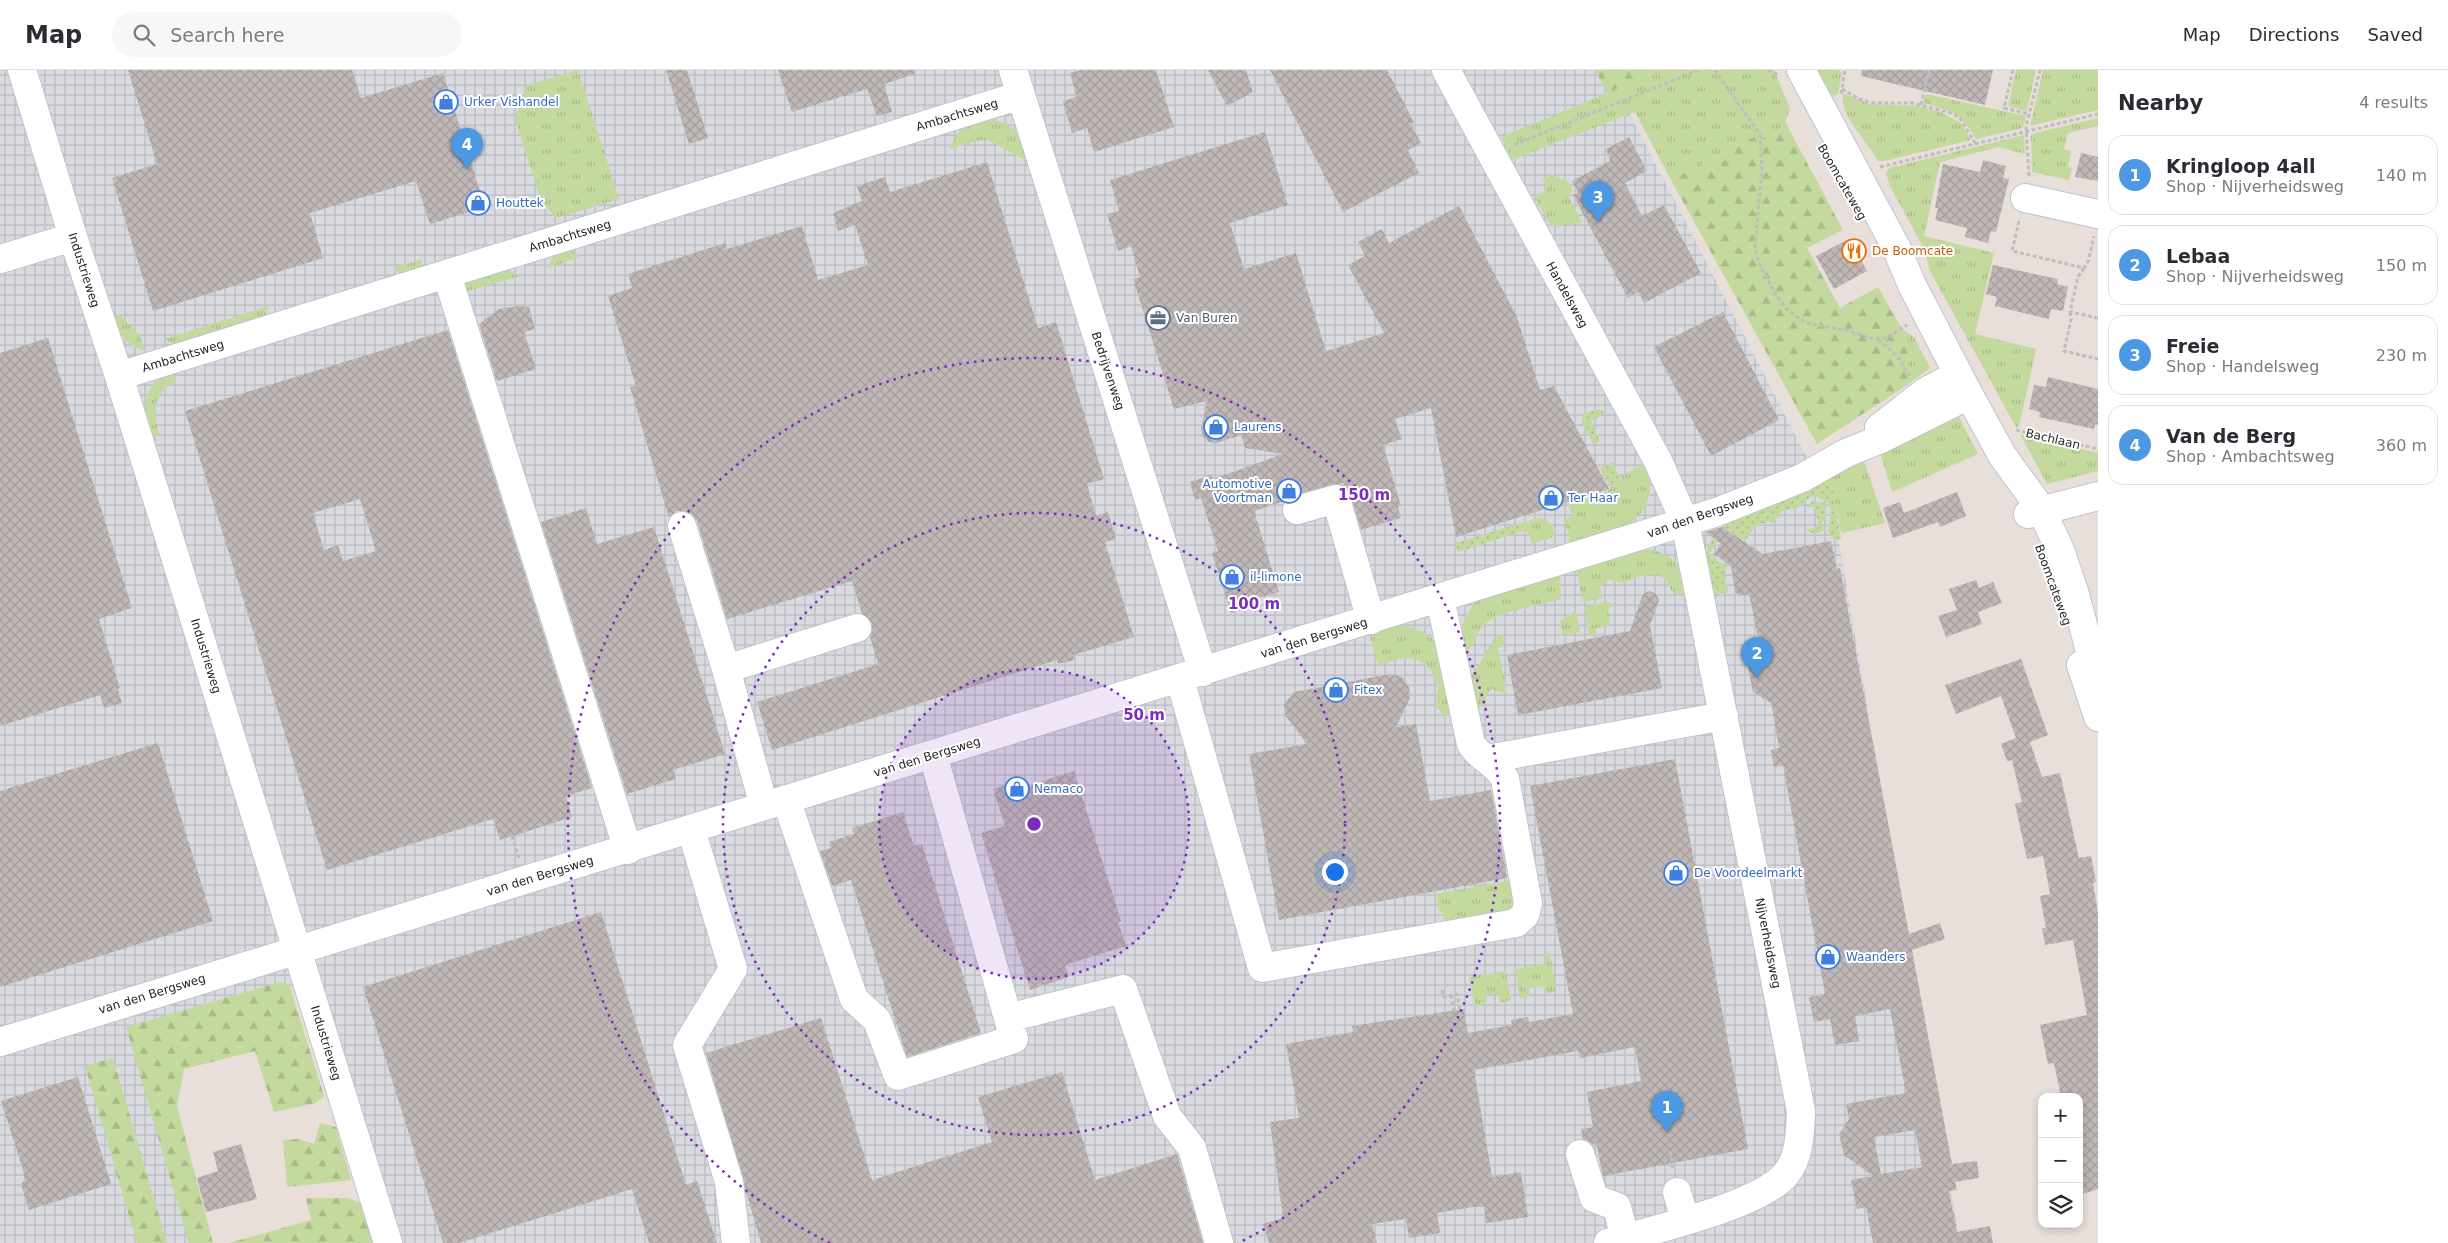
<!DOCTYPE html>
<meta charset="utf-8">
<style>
:root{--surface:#fff;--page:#f7f7f7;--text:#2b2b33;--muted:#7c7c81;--line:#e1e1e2;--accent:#4d98e2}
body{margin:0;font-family:"DejaVu Sans",sans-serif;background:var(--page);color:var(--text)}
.controls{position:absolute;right:15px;bottom:15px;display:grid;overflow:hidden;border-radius:10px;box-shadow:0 2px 8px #0003}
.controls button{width:45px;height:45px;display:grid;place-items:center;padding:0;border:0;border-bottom:1px solid var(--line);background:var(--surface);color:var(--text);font:25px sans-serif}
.you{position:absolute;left:1334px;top:801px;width:18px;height:18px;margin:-12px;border:4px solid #fff;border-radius:50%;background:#1a73e8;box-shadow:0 0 0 8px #1a73e833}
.badge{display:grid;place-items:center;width:32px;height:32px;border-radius:50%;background:var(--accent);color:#fff;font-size:16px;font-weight:700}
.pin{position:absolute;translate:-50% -41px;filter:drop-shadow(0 1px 2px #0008)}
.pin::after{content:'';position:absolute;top:26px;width:18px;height:15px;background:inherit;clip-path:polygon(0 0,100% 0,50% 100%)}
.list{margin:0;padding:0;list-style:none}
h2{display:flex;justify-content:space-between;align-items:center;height:65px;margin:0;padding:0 20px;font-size:21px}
h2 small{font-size:16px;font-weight:400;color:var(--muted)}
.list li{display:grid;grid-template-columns:32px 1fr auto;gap:15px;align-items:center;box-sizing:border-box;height:80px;margin:0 10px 10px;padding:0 10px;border:1px solid var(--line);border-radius:15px}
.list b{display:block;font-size:19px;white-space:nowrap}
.list p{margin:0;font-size:16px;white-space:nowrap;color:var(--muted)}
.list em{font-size:16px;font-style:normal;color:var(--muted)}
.icon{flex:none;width:28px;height:28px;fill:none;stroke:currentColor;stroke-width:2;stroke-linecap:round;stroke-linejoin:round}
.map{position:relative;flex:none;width:2098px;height:1173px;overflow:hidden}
header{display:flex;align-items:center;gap:30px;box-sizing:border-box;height:70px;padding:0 25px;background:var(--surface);border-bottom:1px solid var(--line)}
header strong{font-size:24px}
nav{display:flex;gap:28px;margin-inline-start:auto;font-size:18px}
.search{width:350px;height:45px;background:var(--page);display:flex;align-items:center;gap:12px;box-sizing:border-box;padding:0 18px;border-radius:28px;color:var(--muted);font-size:19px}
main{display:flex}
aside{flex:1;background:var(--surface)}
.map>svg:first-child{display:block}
</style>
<header>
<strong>Map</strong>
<div class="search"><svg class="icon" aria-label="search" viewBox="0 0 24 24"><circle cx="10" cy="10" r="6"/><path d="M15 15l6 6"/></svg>Search here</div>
<nav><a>Map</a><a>Directions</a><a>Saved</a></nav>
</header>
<main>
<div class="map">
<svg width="2098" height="1173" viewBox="0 0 2098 1173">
<defs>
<pattern id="industrial-grid" width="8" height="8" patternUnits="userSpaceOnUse" patternTransform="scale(1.25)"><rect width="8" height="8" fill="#dadbe1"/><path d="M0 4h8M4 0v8" fill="none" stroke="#bbbcc1"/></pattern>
<pattern id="grass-tufts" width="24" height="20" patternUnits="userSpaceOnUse" patternTransform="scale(1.25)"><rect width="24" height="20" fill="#c4d99d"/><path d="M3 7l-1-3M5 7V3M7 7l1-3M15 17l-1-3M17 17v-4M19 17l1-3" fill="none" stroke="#a8ba87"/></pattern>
<pattern id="forest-firs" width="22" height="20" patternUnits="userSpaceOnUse" patternTransform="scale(1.25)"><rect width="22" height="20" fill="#c4d99d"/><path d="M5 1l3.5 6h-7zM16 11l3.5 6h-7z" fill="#a8ba87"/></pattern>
<pattern id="park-dots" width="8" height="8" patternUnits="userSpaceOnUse" patternTransform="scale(1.25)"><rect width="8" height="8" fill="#c4d99d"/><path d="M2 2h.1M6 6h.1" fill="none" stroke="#a8ba87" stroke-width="1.8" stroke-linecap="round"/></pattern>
<pattern id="building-cross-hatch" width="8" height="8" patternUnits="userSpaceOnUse" patternTransform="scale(1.25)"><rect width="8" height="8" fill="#c0b8b7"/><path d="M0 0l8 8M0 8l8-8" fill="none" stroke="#a59e9d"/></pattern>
</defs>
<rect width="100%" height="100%" fill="#e8deda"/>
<path fill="url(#industrial-grid)" d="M0,0h1607l226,438 127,735h-1560l-79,-259 -164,56 48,203h-205z"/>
<path fill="url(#grass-tufts)" d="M578,0l41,129 -63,19 -15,-17 -26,-82 10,-29 -1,-4z
M1662,0h112l16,39 -5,13 4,7 -9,-1 -9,14 -17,-5 -83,43 -36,-68 -123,48 -11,-23z
M1811,0h27l4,3 -4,21 -5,2 -3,-4 -9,-3z
M2016,0h20l-9,41 -19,-5z
M2043,0h55v40l-68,16z
M1843,23l26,11 48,2 23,6 20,10 11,18 -87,21h-6c-10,-19 -39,-46 -35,-68z
M1926,24l100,22 -3,12 -47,11c-17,-28 -22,-27 -53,-36z
M2098,48v8l-30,7 -4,16 7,2 -3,16 4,1 -3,12 -37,-8 -1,-38z
M989,49c29,5 33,19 43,45l-46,-25 -37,10c13,-24 12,-26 40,-30z
M2024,65l1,19 -27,-7 -58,15 -16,74 70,17 -19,81 61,15 -17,78h-3l-86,-156 -6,-22 -34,-63 -4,-13 3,-5z
M1552,105l17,7 4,9 -5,4 14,28 -31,3 -15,-26 1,-5 10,-6 -5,-9z
M571,176l1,5 8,6 -32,11 7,-17z
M422,189l-2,12 -16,6 -11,-9z
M503,197l17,9 -55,16 -1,-13z
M269,236l-6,15 -85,26 -14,-8z
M119,244l21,21 5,16c-17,-5 -25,-16 -33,-32z
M1902,259l12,8 16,31 -23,17 1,-45z
M173,300l3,11c-24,14 -24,29 -16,54l-11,3c-6,-34 -9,-50 24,-68z
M1959,347l19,37 -86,38 -12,-40z
M2020,364l78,19v18l-51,13z
M1864,391l21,62 -44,10 -8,-43 -9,-11z
M1644,394c6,11 8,22 4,34 -8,33 -49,37 -77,47l-3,-3 1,-7 -5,-13 1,-3 7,-3 -3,-11 37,-12 14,-16z
M1540,447l12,7 3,12 -23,8 -5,-13h-4l-2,-8z
M1641,479c36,2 40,18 48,48l-17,-5c-7,-25 -31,-18 -48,-9l-16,-3 -8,7 3,11 -20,4 -7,-34z
M1560,503l1,26c-20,6 -65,12 -78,27 -8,9 -9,21 -19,30 -4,-25 -5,-38 15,-56z
M1606,532l7,2 -5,6 2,15 -14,3 1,7 -8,1 -5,-29z
M1576,541l4,21 -18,3 -2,-14z
M1399,555c51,5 48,48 57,89l-13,2 -3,-6 -6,-3c10,-20 -1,-46 -25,-49 -11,0 -21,4 -31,7l-9,-32z
M1503,563l1,12 -6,3 9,46 -16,-5 -15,24 -7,-37c15,-11 17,-35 34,-43z
M1511,810l7,30 -73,16 -2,-13 -5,-3 -2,-16z
M1550,883l6,38 -11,3 -2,-8 -14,2 1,8 -10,2 -5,-29 31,-5 -1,-10z
M1506,901l5,29 -11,3 -2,-9 -13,2 1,8 -11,3 -6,-30z"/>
<path fill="url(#forest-firs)" d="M1595,0h67l-55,23z
M1780,58l9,1 54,101 -36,18 33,60 38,-21 30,53 -1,45 -90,59 -146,-264 83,-43 17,5z
M280,912l9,2 35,112 -8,7 -42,9 -19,-61 -71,18 -7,37 36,137h-24l-63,-216z
M113,988l54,185h-30l-52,-177z
M320,1053l16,4 15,53 -64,7 -4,-47 16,-1 15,5z
M306,1128h42l13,5 12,40h-144l82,-23z"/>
<path fill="url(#park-dots)" d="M1599,339l4,2v3l-12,7 9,20 -6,3c-5,-9 -16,-21 -10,-31z
M1612,392l8,15 -10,9 -10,-18z
M1824,409l9,11 8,49 -7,1 -6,-9 3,-17 -2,-10 -13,-8 -6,1 -13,11 -15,3 -10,12 -4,-2 -12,5 -11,15 -19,-12 -17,26 18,12 -3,6 4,19 -19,3 -5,-34 5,-17 13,-17z
M1812,431l12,2 3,7 -2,9 -4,3 3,8 -5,3h-9l-3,-4 12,-2 -4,-20h-8z
M1521,453l2,8 -65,21 -3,-9z"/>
<path fill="url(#building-cross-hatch)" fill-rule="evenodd" d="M128,0h224l9,28 82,-25 42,134 -55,17 -14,-43 -106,32 13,45 -170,53 -41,-133 45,-14z
M666,0h21l21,68 -19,6z
M778,0h136l1,4 -31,10 8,28 -15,4 -10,-27 -75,23z
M1081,0h75l18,57 -80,25 -7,-24 -15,5 -9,-32 14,-4 -7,-24z
M1208,0h38l7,22 -26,14z
M1270,0h117l27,52 -3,2 10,19 -13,7 11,23 -76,39z
M1862,0h131l-8,35 -124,-29z
M1265,62l23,73 -58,18 14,46 52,-16 30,98 58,-18 -36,-68 17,-9 -7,-14 24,-13 7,14 70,-37 58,111 23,73 14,-4 55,103 -153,48 -25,-129 -36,11 7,20 -19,6 18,61 -3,1 3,11 -40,12 -10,-35 -7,-12 -51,12 -8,6 -31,10 25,81 -28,8 2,7 -22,6 -19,-60 6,-2 -17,-53 -6,2 -5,-18 22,-7 1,4 70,-25 -38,-6 -4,-13 -25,8 -7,-1 -6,-5 -2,-8 6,-28 -33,8 -41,-130 7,-2 -9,-31 -13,5 -11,-37 12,-3 -9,-31z
M1629,67l18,34 -22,12 17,33 22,-11 37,68 -57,30 -6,-11 -10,6 -55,-103 5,-2 -6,-12 38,-20 -4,-12z
M2081,83l17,4v24l-23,-4z
M1983,90l23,6 -3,12 6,1 -13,53 -5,-1 -3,12 -23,-6 2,-9 -32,-8 3,-12h-3l8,-44 37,8z
M987,92l51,166 18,-6 48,157 -17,5 9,32 12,-4 8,27 -11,3 29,95 -61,18 2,5 -17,4 -1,-4 -285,90 -15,-48 121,-38 -8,-27 2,-6v-8l-10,-9 -10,-33 -125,38 -30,-98 -5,-7 -7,-3h-8l-8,7 -39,-131 6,-1 -28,-90 24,-8 -4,-14 97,-31 2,6 75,-23 16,54 50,-15 -13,-40 -17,6 -5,-18 29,-12 -5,-15 28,-9 5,15z
M1849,169l18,32 -33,18 -18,-33z
M1993,195l65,14 -1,5 11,3 -5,24 -12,-2 -2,10 -54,-13 2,-9 -11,-3z
M519,236l10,1 6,22 -11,3 12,37 -39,12 -18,-57 20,-15z
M1723,242l56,108 -68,36 -57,-109z
M448,260l144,458 -26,8 6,21 -72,23 -7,-21 -166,51 -142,-459zM360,429l16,52 -33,10 -5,-16 -14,5 -11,-37z
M48,268l84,270 -33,11 21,69 -2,1 4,14 -18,5 -4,-13 -100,31v-373z
M2048,307l50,12v36l-3,-1 -1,5 -55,-12 1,-5 -11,-3 5,-24 12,2z
M1957,422l9,24 -26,11 -2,-5 -45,16 -10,-30 17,-6 4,11z
M586,438l11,36 57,-17 71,227 -52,16 3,9 -49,15 -86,-272z
M1722,457l41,27 68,-13 6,28 3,-1 69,366 31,-11 5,16 -33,11 40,214 25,-3 2,17 -24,4 2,8 -8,1 8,41 33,-6 3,17h-120l-7,-36 -9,2 -6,-29 22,-4 -29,-21 -5,-21 10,-15 -3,-15 60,-11 -16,-84 -35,7 4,25 -24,4 -5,-26 -16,3 -5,-25 16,-3 -42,-229 -9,2 -3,-17 8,-2 -6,-35 -2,-10 -18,-11 -5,-25 13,-16 -12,-57 -9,2 -5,-4 -4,-26 -17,-12 7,-10 -15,-12zM1915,1060l7,37 -41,7 -7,-37z
M1976,510l3,8 14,-6 9,21 -24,9 4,12 -36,13 -8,-21 19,-6 -8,-21z
M1650,521l6,3 3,6 -9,25 12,63 -144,27 -11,-60 123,-24 13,-37z
M2021,589l27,76 -18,7 12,35 18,-4 19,85 12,-2 5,26 -3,1 5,30v276l-19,6v-98h-18l-7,-34 -6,1 -8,-39 47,-10 -14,-75 -28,5 -3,-17h4l-6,-32 10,-2 -7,-38 -16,3 -12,-55 7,-2 -10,-42 -5,1 -6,-17 15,-6 -15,-42 -45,18 -11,-29z
M1390,604l12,3 7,10 1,11 -14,29 20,-3 14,77 61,-11 16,88 -228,42 -30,-166 58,-10 -22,-29 -1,-11 10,-12z
M158,673l55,178 -213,66v-196z
M1675,689l73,390 -145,27 -7,-33 -4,1 -9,-5 -2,-10 12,-2 -6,-35 54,-11 -6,-34 -55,11 -2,-7 -104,19 18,107 29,-5 7,45 -42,6 -2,-16h-11l-36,6 3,20 -31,5 -3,-19 -34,5 5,19h-108l-6,-19 20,-6 -13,-96 29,-4 -13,-74 67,-12 -1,-6 112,-17 4,24 44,-8 -1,-5 17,-3 1,5 44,-8 -43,-228z
M1074,701l47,150 -3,1 8,24 -61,19 4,12 -39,13 -49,-157 24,-7 -12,-37 28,-9 3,7z
M903,742l11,34 8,-2 59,189 -74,24 -56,-177 -19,6 -12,-35 11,-3 -2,-6 25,-8 -2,-6z
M601,842l85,273 11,-4 20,62h-68l-17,-54 -173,54h-16l-80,-256z
M821,948l51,162 120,-38 -14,-45 84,-25 33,108 82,-26 26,89h-442l-55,-190z
M78,1007l33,107 -82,26 -8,-26 4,-4 -2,-10 -22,-69z
M241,1074l16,55 -51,13 -9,-34 21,-7 -5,-19z"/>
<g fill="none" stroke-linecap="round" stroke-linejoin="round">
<g stroke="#bfc5cd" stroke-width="30">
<path id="minor" d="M22,0l51,167 46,139 269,867
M1013,0l190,602
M1446,0l212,391 27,61 116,589c-1,21 -1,46 -15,63 -26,32 -135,56 -178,69
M1801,0l95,177 16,38 57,110 33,60 39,54 19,41 14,41 24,90
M2025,128l73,16
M0,189l73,-22
M447,205l181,575
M119,306l902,-281
M1879,358l46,-36 33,-18
M1297,440l39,-11 35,121
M2028,444l70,-18
M682,456l44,143 38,137
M2081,595l17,52
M726,599l131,-41
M1180,609l82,289 254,-45 9,-8 3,-12 -23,-124c-8,-16 -25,-20 -34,-35l-31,-146
M1487,689l237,-43
M786,729l68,200 23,21 21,56 116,-37 -81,-284
M691,759l42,140 -46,76 42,137 7,61
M1008,948l115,-29 44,127 25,32 27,95
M0,972l1717,-530 85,-34 44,-25 35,-14 88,-44
M1580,1084l14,44 23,9 8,31
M1677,1122l8,28"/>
</g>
<path stroke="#bebebe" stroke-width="3" stroke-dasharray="4 2.5" stroke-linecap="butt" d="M1715,0l45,65 2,34 -7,77 4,17 17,32 12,15 18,13 40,7 27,9 14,-1 20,-13
M1768,0l11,5
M2013,0l-9,38 25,6
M1842,19l17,10 14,4h39l39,10 9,5 15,25
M1841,24l4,-24
M1921,35l8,-35
M1514,75l185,-75
M1880,97l218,-53
M2029,106l-3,-49 14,-57
M2019,151l-7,30 72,17 4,-6 6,-26
M2084,198l-6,9 -8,35 28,6
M2070,242l1,8 -7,31 34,8
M1878,270c14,10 24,20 31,36
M2016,360l82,19
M512,766l7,22
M1442,920l1,7 14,-3 3,16
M1451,925l3,16
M1670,1081l3,18"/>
<use href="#minor" stroke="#fff" stroke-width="28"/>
</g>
<circle cx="1034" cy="754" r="155" fill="#7b2cbf" fill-opacity=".12"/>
<g fill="none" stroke="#7b2cbf" stroke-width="2.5" stroke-dasharray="2.5 5">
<circle cx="1034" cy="754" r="155"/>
<circle cx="1034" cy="754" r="311"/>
<path d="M830 1173A466 466 0 1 1 1238 1173"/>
</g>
<defs>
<g id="shop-ring" transform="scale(1.25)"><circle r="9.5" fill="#fff" stroke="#3f7fe0" stroke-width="1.5"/><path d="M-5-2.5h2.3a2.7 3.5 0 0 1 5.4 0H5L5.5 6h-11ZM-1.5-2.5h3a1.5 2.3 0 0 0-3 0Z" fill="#3f7fe0"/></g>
<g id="restaurant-ring" transform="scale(1.25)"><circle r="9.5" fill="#fff" stroke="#e8710a" stroke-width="1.5"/><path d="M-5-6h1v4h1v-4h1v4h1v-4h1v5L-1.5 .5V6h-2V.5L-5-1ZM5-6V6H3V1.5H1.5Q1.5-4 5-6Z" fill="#e8710a"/></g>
<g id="office-ring" transform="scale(1.25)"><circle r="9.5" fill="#fff" stroke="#5c6f8a" stroke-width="1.5"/><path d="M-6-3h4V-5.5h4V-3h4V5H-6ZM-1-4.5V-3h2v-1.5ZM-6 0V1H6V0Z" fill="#5c6f8a"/></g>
</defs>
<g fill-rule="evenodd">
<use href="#shop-ring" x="446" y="32"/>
<use href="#shop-ring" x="478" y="133"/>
<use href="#restaurant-ring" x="1854" y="181"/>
<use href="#office-ring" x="1158" y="248"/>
<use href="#shop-ring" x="1216" y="357"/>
<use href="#shop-ring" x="1289" y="421"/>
<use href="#shop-ring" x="1551" y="428"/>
<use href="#shop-ring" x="1232" y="507"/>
<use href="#shop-ring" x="1336" y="620"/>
<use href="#shop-ring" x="1017" y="719"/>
<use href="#shop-ring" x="1676" y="803"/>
<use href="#shop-ring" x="1828" y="887"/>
</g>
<g text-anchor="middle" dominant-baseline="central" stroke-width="4" stroke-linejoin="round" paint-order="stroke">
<g font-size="12" fill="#366cbe" stroke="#fff" text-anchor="start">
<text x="464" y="32">Urker Vishandel</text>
<text x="496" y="133">Houttek</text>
<text x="1234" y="357">Laurens</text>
<text x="1272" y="414" text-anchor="end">Automotive<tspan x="1272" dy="14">Voortman</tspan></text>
<text x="1568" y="428">Ter Haar</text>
<text x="1250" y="507">il-limone</text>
<text x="1354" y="620">Fitex</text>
<text x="1034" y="719">Nemaco</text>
<text x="1694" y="803">De Voordeelmarkt</text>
<text x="1846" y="887">Waanders</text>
</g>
<g font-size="12" fill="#272727" stroke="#fff">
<text transform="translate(957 45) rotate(-17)">Ambachtsweg</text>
<text transform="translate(1842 112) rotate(60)">Boomcateweg</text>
<text transform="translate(570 166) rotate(-17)">Ambachtsweg</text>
<text transform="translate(84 200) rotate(72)">Industrieweg</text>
<text transform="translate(1567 225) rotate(61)">Handelsweg</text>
<text transform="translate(183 286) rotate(-17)">Ambachtsweg</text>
<text transform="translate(1108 301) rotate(72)">Bedrijvenweg</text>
<text transform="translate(2053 369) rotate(13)">Bachlaan</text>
<text transform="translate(1700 446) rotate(-19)">van den Bergsweg</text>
<text transform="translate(2053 515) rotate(70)">Boomcateweg</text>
<text transform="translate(1314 568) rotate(-17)">van den Bergsweg</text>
<text transform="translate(206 586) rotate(73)">Industrieweg</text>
<text transform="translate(927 687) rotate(-17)">van den Bergsweg</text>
<text transform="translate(540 806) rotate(-17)">van den Bergsweg</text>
<text transform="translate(1768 873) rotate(79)">Nijverheidsweg</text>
<text transform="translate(152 924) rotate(-17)">van den Bergsweg</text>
<text transform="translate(326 973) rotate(73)">Industrieweg</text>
</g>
<g font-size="12" fill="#c56008" stroke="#fff" text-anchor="start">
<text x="1872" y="181">De Boomcate</text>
</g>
<g font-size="12" fill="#4e5e75" stroke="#fff" text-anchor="start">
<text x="1176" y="248">Van Buren</text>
</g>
</g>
<circle cx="1034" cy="754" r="8" fill="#7b2cbf" stroke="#fff" stroke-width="2.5"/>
<g font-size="15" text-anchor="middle" font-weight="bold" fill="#7b2cbf" stroke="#fff" stroke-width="4" stroke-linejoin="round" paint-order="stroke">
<text x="1364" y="430">150 m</text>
<text x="1254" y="539">100 m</text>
<text x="1144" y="650">50 m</text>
</g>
</svg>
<div class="controls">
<button>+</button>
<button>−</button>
<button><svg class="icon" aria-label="layers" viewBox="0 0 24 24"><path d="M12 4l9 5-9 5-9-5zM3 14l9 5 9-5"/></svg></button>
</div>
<div class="you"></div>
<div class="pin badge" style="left:1667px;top:1062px">1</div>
<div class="pin badge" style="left:1757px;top:608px">2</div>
<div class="pin badge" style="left:1598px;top:152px">3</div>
<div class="pin badge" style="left:467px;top:99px">4</div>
</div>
<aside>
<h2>Nearby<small>4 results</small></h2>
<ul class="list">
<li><span class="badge">1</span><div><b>Kringloop 4all</b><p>Shop · Nijverheidsweg</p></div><em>140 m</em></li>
<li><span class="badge">2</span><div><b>Lebaa</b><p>Shop · Nijverheidsweg</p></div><em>150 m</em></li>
<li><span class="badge">3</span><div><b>Freie</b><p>Shop · Handelsweg</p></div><em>230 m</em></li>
<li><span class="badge">4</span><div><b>Van de Berg</b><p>Shop · Ambachtsweg</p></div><em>360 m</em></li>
</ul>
</aside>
</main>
